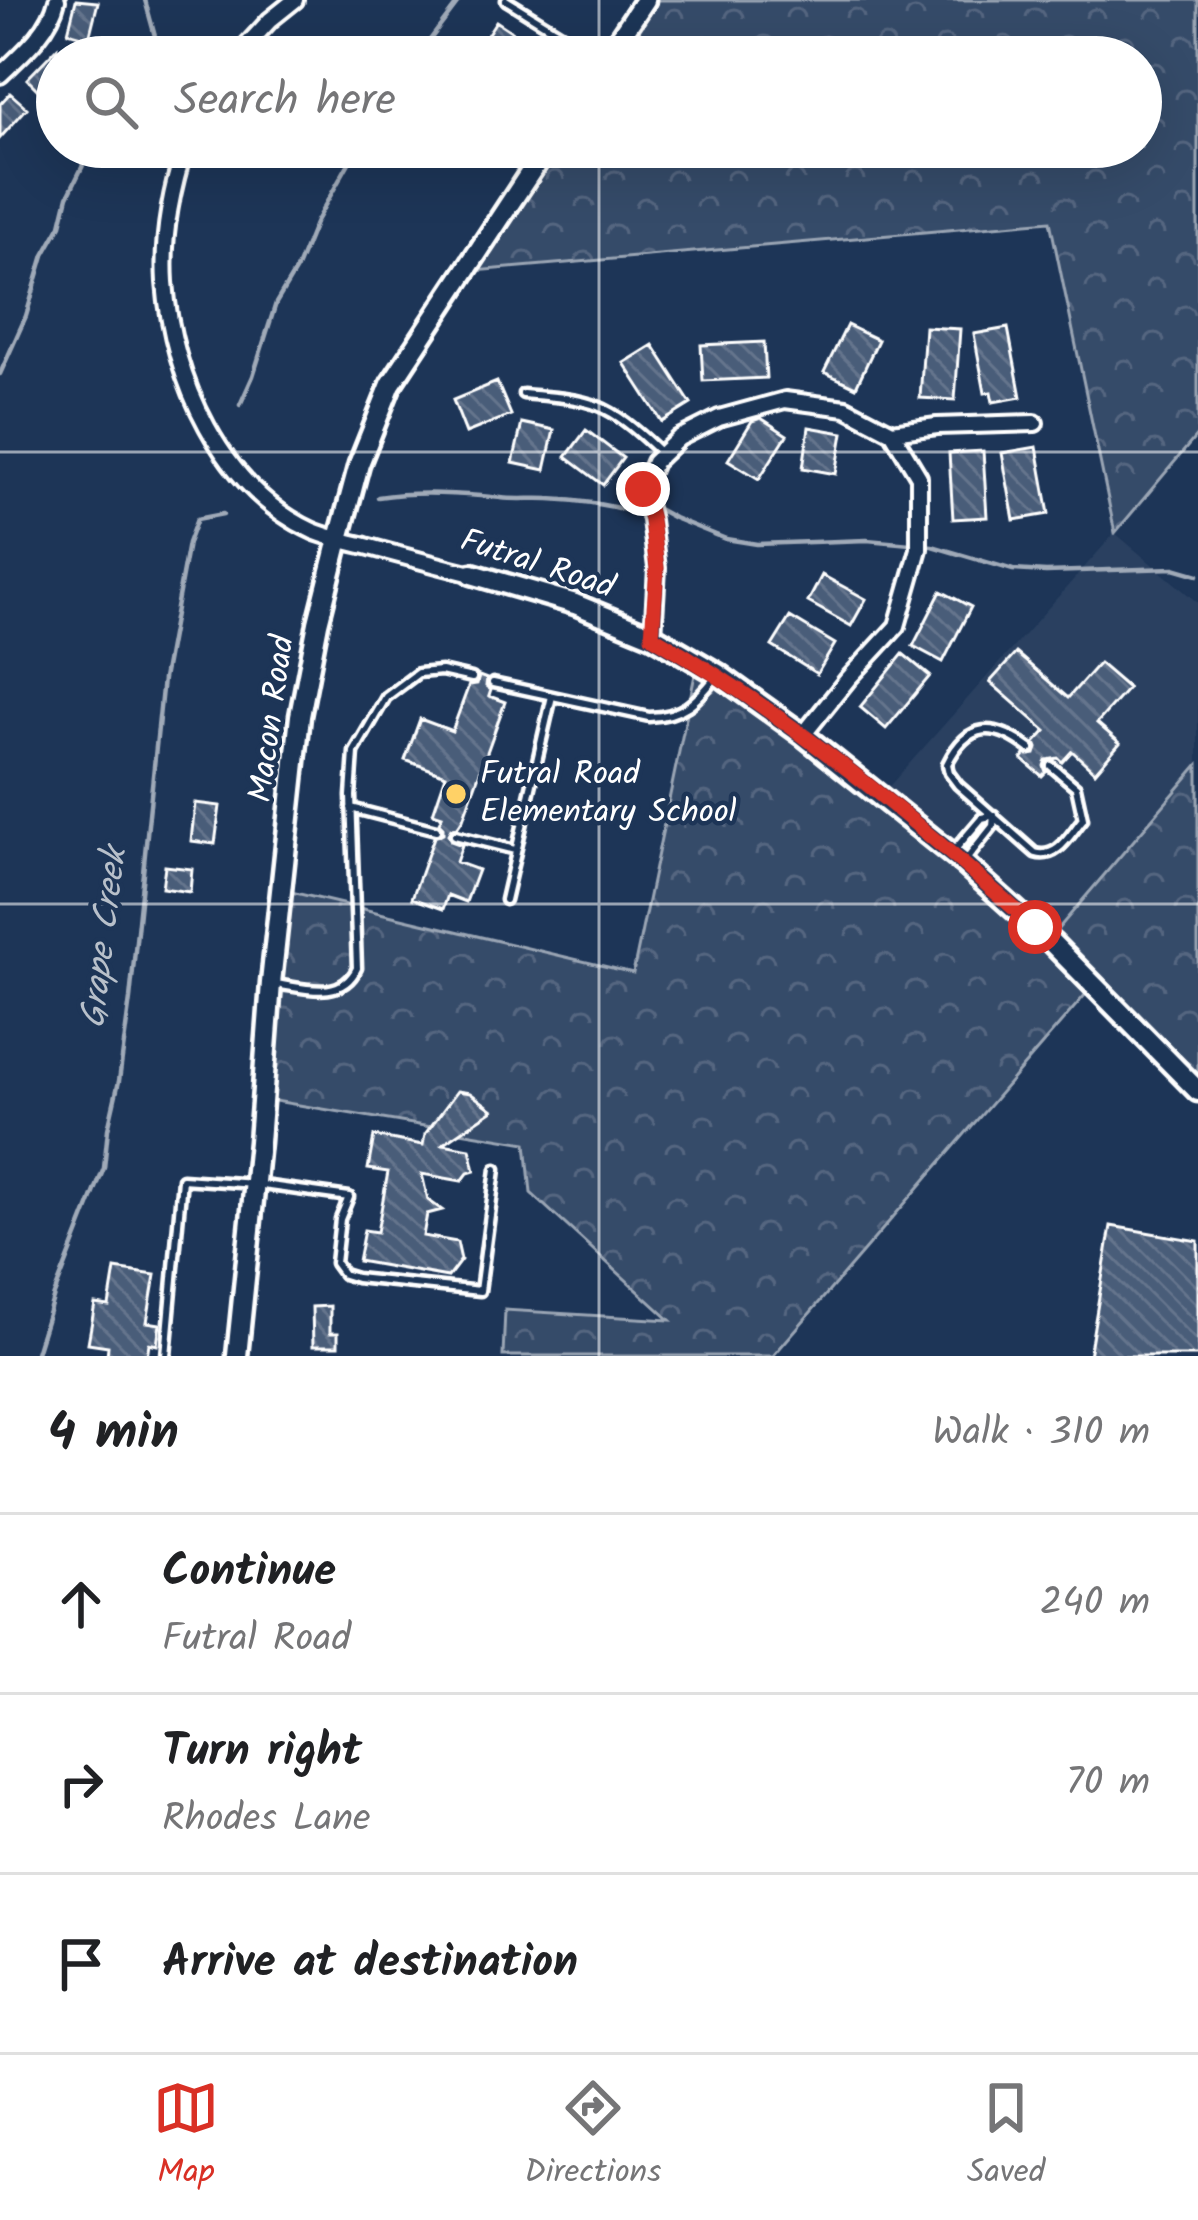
<!DOCTYPE html>
<meta charset="utf-8">
<style>
:root{--surface:#fff;--page:#f2f2f2;--text:#202124;--muted:#757577;--line:#e0e0e0;--accent:#d93025}
body{margin:0;font-family:Kalam,sans-serif;background:var(--page);color:var(--text)}
.stop{position:absolute;width:36px;height:36px;margin:-27px;border:9px solid #d93025;border-radius:50%;background:#fff}
.stop.end{background:#d93025;border-color:#fff;box-shadow:0 3px 12px #0008}
.list{margin:0;padding:0;list-style:none}
h2{display:flex;justify-content:space-between;align-items:center;height:156px;margin:0;padding:0 48px;font-size:51px}
h2 small{font-size:39px;font-weight:400;color:var(--muted)}
.list li{display:grid;grid-template-columns:78px 1fr auto;gap:36px;align-items:center;box-sizing:border-box;height:180px;padding:0 48px;border-top:3px solid var(--line)}
.list b{display:block;font-size:45px;white-space:nowrap}
.list p{margin:0;font-size:39px;white-space:nowrap;color:var(--muted)}
.list em{font-size:39px;font-style:normal;color:var(--muted)}
.icon{flex:none;width:66px;height:66px;fill:none;stroke:currentColor;stroke-width:2;stroke-linecap:round;stroke-linejoin:round}
.map{position:relative;flex:none;width:1198px;height:1356px;overflow:hidden}
.search{position:absolute;background:var(--surface);box-shadow:0 12px 48px #0002;left:36px;right:36px;top:36px;height:132px;display:flex;align-items:center;gap:30px;box-sizing:border-box;padding:0 42px;border-radius:66px;color:var(--muted);font-size:45px}
.sheet{height:696px;background:var(--surface)}
nav{display:flex;justify-content:space-around;align-items:center;box-sizing:border-box;height:168px;border-top:3px solid var(--line);background:var(--surface);font-size:33px;color:var(--muted)}
nav a{display:grid;justify-items:center;gap:6px}
nav .on{color:var(--accent)}
.map>svg:first-child{display:block}
</style>
<div class="map">
<svg width="1198" height="1356" viewBox="0 0 1198 1356">
<defs>
<pattern id="forest-crowns" width="20" height="18" patternUnits="userSpaceOnUse" patternTransform="scale(3)"><rect width="20" height="18" fill="#364b69"/><path d="M2 6a3 3 0 1 1 6 0M12 15a3 3 0 1 1 6 0" fill="none" stroke="#546680"/></pattern>
<pattern id="building-back-hatch" width="6" height="6" patternUnits="userSpaceOnUse" patternTransform="scale(3)"><rect width="6" height="6" fill="#4a5d79"/><path d="M-1 5l2 2M0 0l6 6M5-1l2 2" fill="none" stroke="#65758d"/></pattern>
</defs>
<rect width="100%" height="100%" fill="#1d3557"/>
<filter id="ink" filterUnits="userSpaceOnUse"><feTurbulence type="fractalNoise" baseFrequency=".00833" numOctaves="2"/><feDisplacementMap in="SourceGraphic" scale="24" xChannelSelector="R" yChannelSelector="G"/><feConvolveMatrix kernelMatrix="1 2 1 2 8 2 1 2 1" color-interpolation-filters="sRGB"/></filter>
<g filter="url(#ink)">
<path fill="#2a4161" d="M1115,533l83,70v162l-151,177 -170,-142z"/>
<path fill="url(#forest-crowns)" stroke="#9aa5b4" stroke-width="3" d="M636,0h562v434l-83,99 -65,-312 -598,52 85,-126h604v-90h-543z
M697,665l25,10 325,267 151,-177v324l-100,-109 -325,376h-270l2,-46 165,10 -139,-127 -5,-50 -263,-44 16,-210 354,84z"/>
<g fill="none" stroke-linecap="round" stroke-linejoin="round">
<path stroke="#a0aab8" stroke-width="4.5" d="M145,0l11,40 -11,17
M417,57l43,-57
M0,374l26,-58 18,-61 17,-30 7,-29 24,-49
M240,405l13,-29 23,-73 21,-35 19,-47 42,-74
M378,497c40,-6 83,-3 123,1 16,2 32,0 48,1 28,1 57,5 84,13l9,-4
M652,506l22,12 52,21 31,5 110,-4 65,6 81,24 33,2 128,-4 24,7
M35,1356l19,-61 50,-127 4,-39 11,-48 11,-82 33,-320 25,-136 9,-24 26,-5"/>
</g>
<path fill="url(#building-back-hatch)" stroke="#fff" stroke-width="3" d="M76,0l22,2 -9,36 -21,-6z
M496,21l30,20 -10,16h-43z
M57,48v30l-15,16 -15,-15z
M10,93l17,15 -27,30v-34z
M847,325l31,15 -22,47 -32,-15z
M925,327l35,2 -5,71 -35,-2z
M1008,328l13,69 -28,5 -2,-10 -6,1 -11,-59z
M764,342l2,36 -63,3 -2,-36z
M653,345l38,59 -29,18 -38,-59z
M497,382l14,33 -45,18 -13,-33z
M761,418l26,17 -28,44 -31,-19 24,-39z
M522,423l32,7 -9,40 -32,-7z
M809,427l34,6 -7,41 -33,-6z
M586,430l37,28 -20,27 -37,-28z
M1037,447l12,67 -35,6 -12,-67z
M983,451l4,66 -34,2 -4,-66z
M822,575l44,24 -15,27 -43,-24z
M941,591l30,16 -28,55 -30,-16z
M790,617l45,27 -18,30 -45,-28z
M1016,653l52,45 31,-35 29,25 -31,35 23,20 -25,29 -23,-21 -10,11 -4,-4 -12,2 -2,6 2,6 -4,4 -20,-17 3,-4 10,-1 2,-6 -2,-5 11,-12 -56,-49z
M903,654l27,22 -44,53 -26,-22z
M479,676l8,3 -1,7 5,4 -2,6 16,6 -42,117 -6,9 -6,1 -3,5 3,7 11,4 -6,17 22,8 -12,32 -18,-7 -5,14 -31,-11 22,-61 9,-4v-6l-4,-4 3,-7 -9,-3 13,-38 -41,-15 15,-41 32,12 17,-46 8,-1z
M195,803l25,3 -5,38 -24,-3z
M165,866l27,3 -2,23 -28,-4z
M457,1091l13,2 23,17 -50,34 27,5 5,22 -7,2 -6,8 -40,-7 6,26 14,10 -15,4 -4,22 34,6 4,18 -13,17 -90,-16 6,-31 13,2 11,-60 -20,-3 6,-33 49,9 2,-11z
M1111,1226l87,15v115h-109z
M115,1269l40,6 -8,47 13,2 -3,21 -8,-2 -2,13h-40l1,-10 -20,-3 7,-39 14,2z
M330,1306v27h8v13h-25l-1,-39z"/>
<g fill="none" stroke-linecap="round" stroke-linejoin="round">
<g stroke="#fff" stroke-width="15">
<path id="lane" d="M506,0l92,57
M523,394c72,6 83,7 137,58
M493,683l156,34c34,-1 46,-14 67,-40
M1030,749c-35,-27 -62,-28 -83,15l2,9 9,12 77,68c23,7 35,-19 48,-34l-7,-32 -25,-21
M351,808l85,22
M455,835l60,15
M952,853l30,-35 12,-3 -1,11 -27,34
M505,900l47,-204
M275,984c29,4 67,17 82,-16l-6,-172 3,-44 32,-55 32,-24 23,-2 31,7
M166,1356l16,-177 73,5 94,13 -9,22 -5,44 8,11 13,4 124,13 16,-122"/>
</g>
<g stroke="#fff" stroke-width="22">
<path id="street" d="M236,57l34,-37 25,-20
M0,75c22,-21 50,-44 57,-75
M185,147c-14,44 -23,89 -20,135 7,96 56,207 148,249 17,7 36,11 53,15 36,10 71,19 106,28
M892,432l45,-6 98,-3
M653,636l4,-68 -6,-48 -8,-31 11,-27 25,-24 40,-20 66,-18 61,8 46,24 27,45v72l-22,77 -49,53 -45,56"/>
</g>
<g stroke="#fff" stroke-width="27">
<path id="secondary" d="M607,57l38,-57
M472,574l103,30 78,32 65,38 85,61 160,128 89,80 146,148
M237,1356l22,-214 12,-159 29,-267 18,-93 21,-84 20,-75 32,-80 156,-237"/>
</g>
<use href="#lane" stroke="#1d3557" stroke-width="6"/>
<use href="#street" stroke="#1d3557" stroke-width="14"/>
<use href="#secondary" stroke="#1d3557" stroke-width="18"/>
</g>
</g>
<g fill="none" stroke-linecap="round" stroke-linejoin="round" filter="url(#ink)">
<path stroke="#d93025" stroke-width="15" d="M643,489l8,31 6,48 -5,68c139,80 263,184 383,291"/>
</g>
<path fill="none" stroke="#fff" stroke-width="3" stroke-opacity="0.55" d="M599,0v57M599,147v1209M0,452h1198M0,904h1198"/>
<circle fill="#ffd166" stroke="#1d3557" stroke-width="4.5" cx="456" cy="794" r="12"/>
<g text-anchor="middle" dominant-baseline="central" stroke-width="9" stroke-linejoin="round" paint-order="stroke">
<g font-size="33" fill="#fff" stroke="#1d3557">
<text transform="translate(537 565) rotate(18)">Futral Road</text>
<text transform="translate(273 719) rotate(-82)">Macon Road</text>
</g>
<g font-size="33" fill="#fff" stroke="#1d3557" text-anchor="start">
<text x="480" y="775">Futral Road<tspan x="480" dy="38">Elementary School</tspan></text>
</g>
<g font-size="36" font-style="italic" fill="#b8c0ca" stroke="#1d3557">
<text transform="translate(105 938) rotate(-83)">Grape Creek</text>
</g>
</g>
</svg>
<div class="stop" style="left:1035px;top:927px"></div>
<div class="stop end" style="left:643px;top:489px"></div>
<div class="search"><svg class="icon" aria-label="search" viewBox="0 0 24 24"><circle cx="10" cy="10" r="6"/><path d="M15 15l6 6"/></svg>Search here</div>
</div>
<section class="sheet">
<h2>4 min<small>Walk · 310 m</small></h2>
<ul class="list">
<li><svg class="icon" aria-label="ahead" viewBox="0 0 24 24"><path d="M12 20V5M6 11l6-6 6 6"/></svg><div><b>Continue</b><p>Futral Road</p></div><em>240 m</em></li>
<li><svg class="icon" aria-label="right" viewBox="0 0 24 24"><path d="M7 20v-9h11M14 6l5 5-5 5"/></svg><div><b>Turn right</b><p>Rhodes Lane</p></div><em>70 m</em></li>
<li><svg class="icon" aria-label="arrive" viewBox="0 0 24 24"><path d="M6 21V4h12l-3 4 3 4H6"/></svg><div><b>Arrive at destination</b></div></li>
</ul>
</section>
<nav>
<a class="on"><svg class="icon" aria-label="map" viewBox="0 0 24 24"><path d="M3 6l6-2 6 2 6-2v14l-6 2-6-2-6 2zM9 4v14M15 6v14"/></svg>Map</a>
<a><svg class="icon" aria-label="directions" viewBox="0 0 24 24"><path d="M12 3l9 9-9 9-9-9zM9 14v-3h6M13 9l2 2-2 2"/></svg>Directions</a>
<a><svg class="icon" aria-label="saved" viewBox="0 0 24 24"><path d="M7 4h10v16l-5-4-5 4z"/></svg>Saved</a>
</nav>
